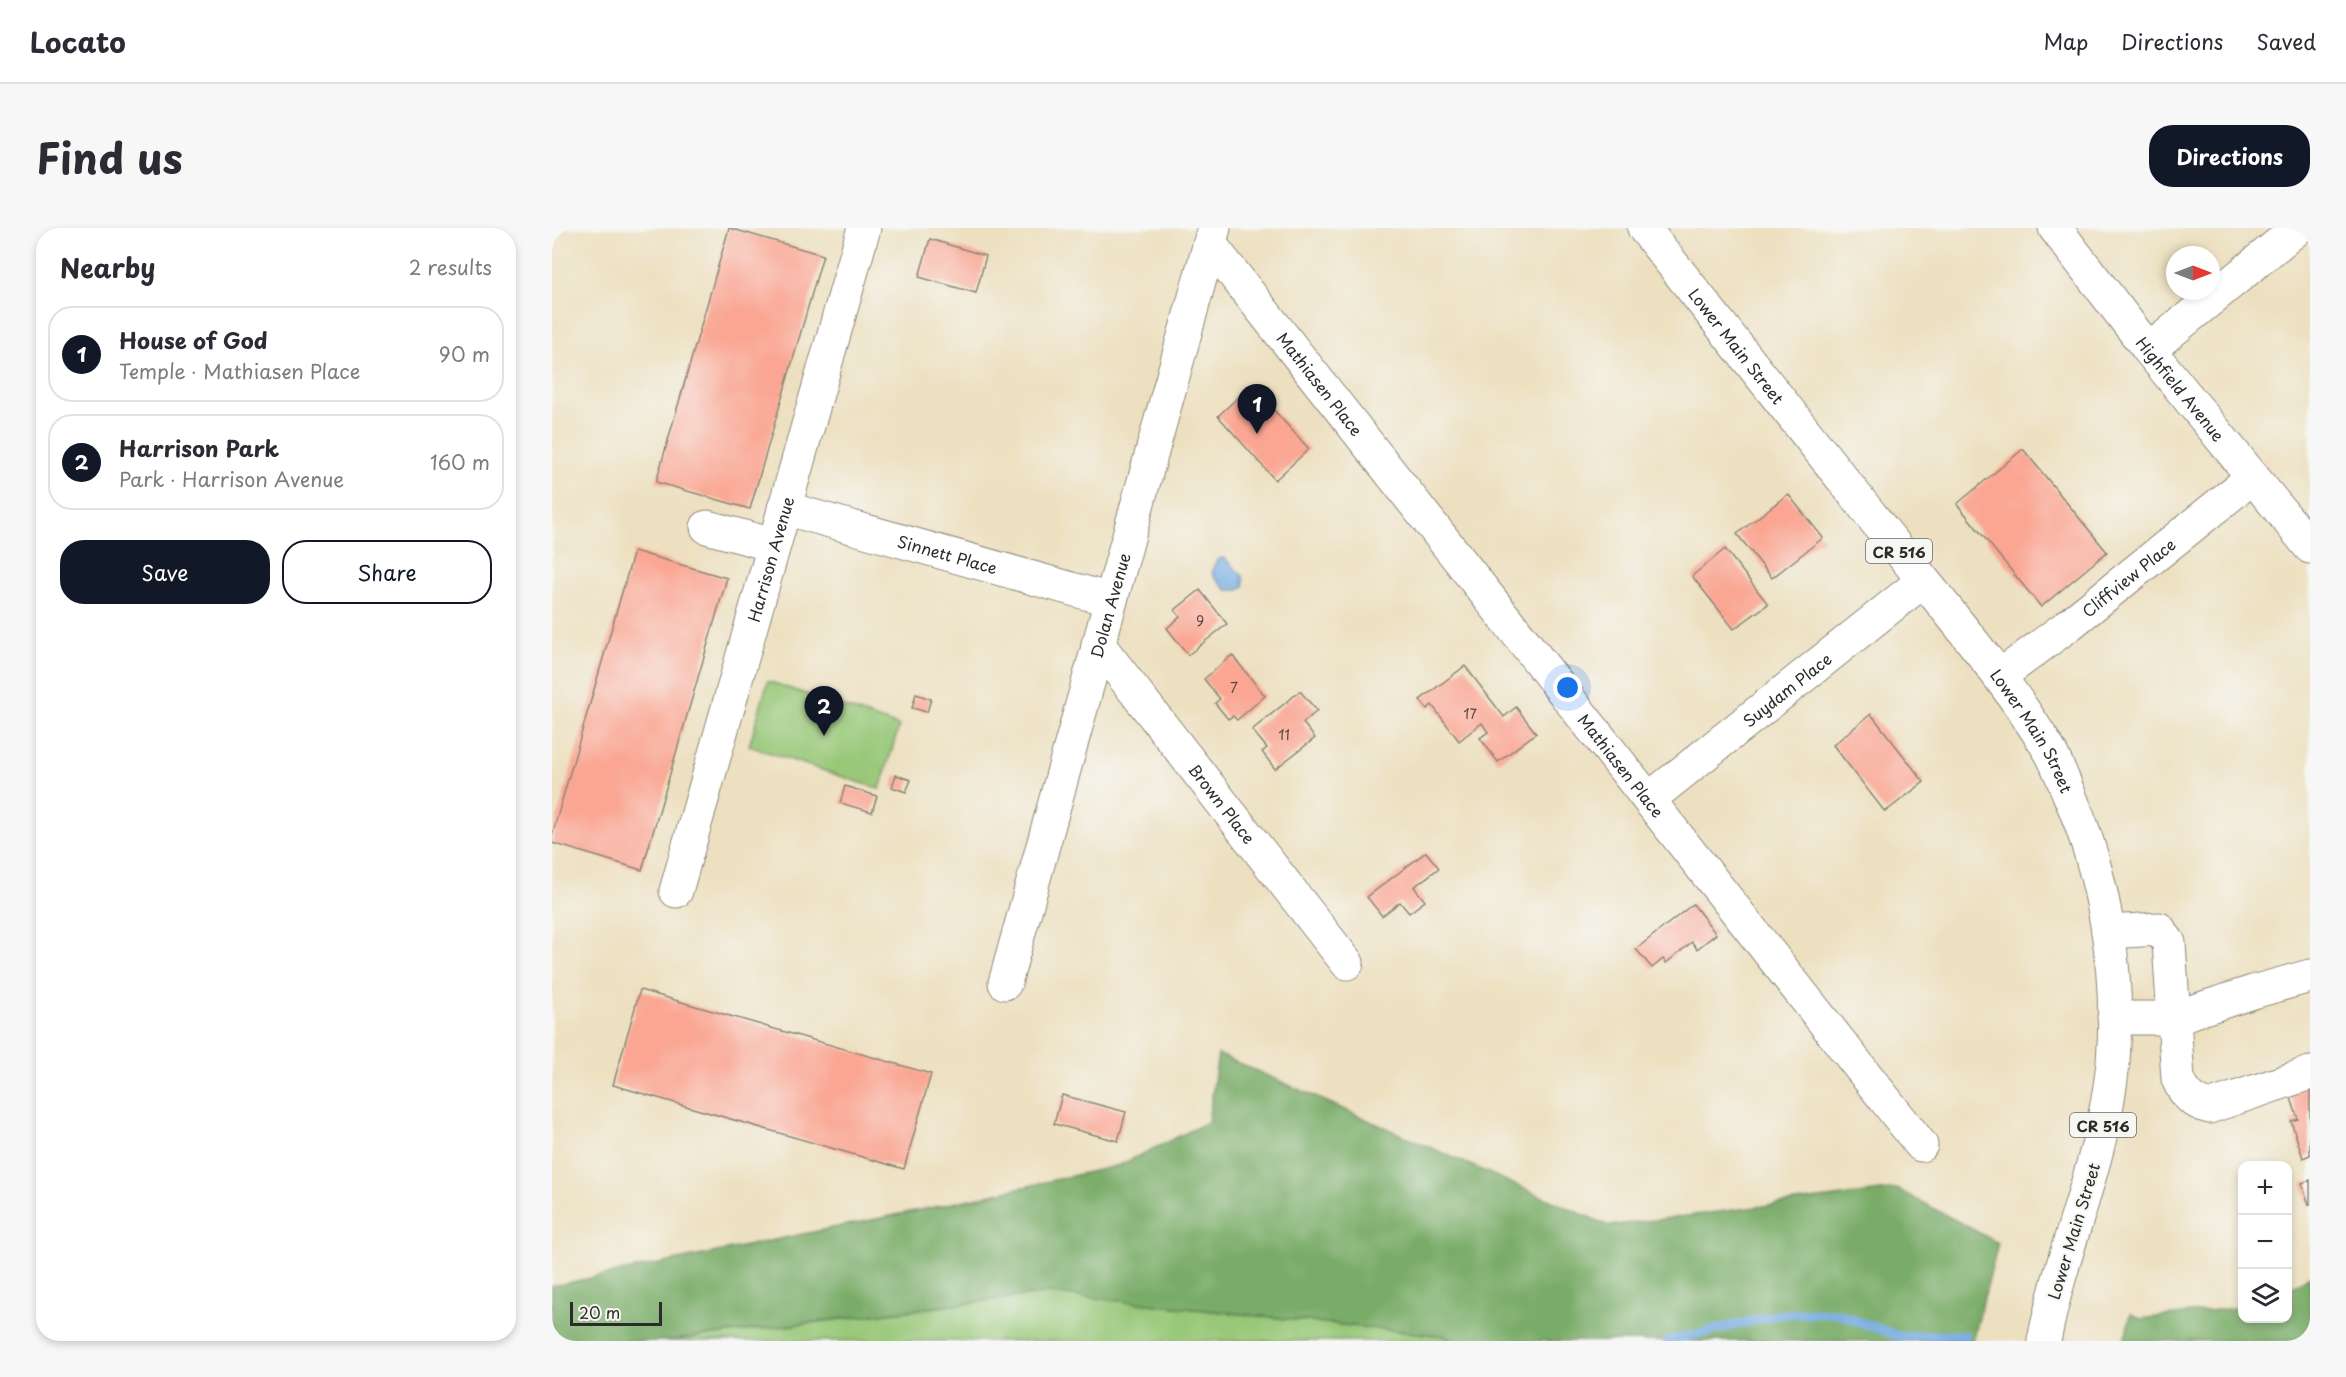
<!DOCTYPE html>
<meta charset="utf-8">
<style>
:root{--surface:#fff;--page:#f7f7f7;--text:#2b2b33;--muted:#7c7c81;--line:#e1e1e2;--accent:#111827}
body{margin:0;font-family:"Playpen Sans",sans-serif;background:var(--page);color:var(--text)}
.controls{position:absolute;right:18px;bottom:18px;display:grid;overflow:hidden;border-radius:12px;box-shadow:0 3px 9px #0003}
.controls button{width:54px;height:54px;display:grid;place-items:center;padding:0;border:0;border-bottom:2px solid var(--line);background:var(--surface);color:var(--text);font:30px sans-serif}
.compass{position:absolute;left:1614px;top:18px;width:54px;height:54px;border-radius:50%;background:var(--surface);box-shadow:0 3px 9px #0003;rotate:90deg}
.scale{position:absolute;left:18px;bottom:15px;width:92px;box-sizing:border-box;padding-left:6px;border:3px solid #2b2b2b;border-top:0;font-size:16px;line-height:21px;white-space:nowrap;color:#2b2b2b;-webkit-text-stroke:4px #f6f6f2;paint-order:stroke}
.you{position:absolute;left:1016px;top:460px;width:21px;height:21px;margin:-15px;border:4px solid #fff;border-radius:50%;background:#1a73e8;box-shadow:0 0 0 9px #1a73e833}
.badge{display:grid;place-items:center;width:39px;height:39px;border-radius:50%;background:var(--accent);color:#fff;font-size:20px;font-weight:700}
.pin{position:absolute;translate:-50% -50px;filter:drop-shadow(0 2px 3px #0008)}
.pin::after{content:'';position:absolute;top:32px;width:21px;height:18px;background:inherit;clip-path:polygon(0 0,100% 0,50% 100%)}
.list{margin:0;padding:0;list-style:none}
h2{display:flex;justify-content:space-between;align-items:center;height:78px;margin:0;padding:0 24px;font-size:26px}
h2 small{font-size:20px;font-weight:400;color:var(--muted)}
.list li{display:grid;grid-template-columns:39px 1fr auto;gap:18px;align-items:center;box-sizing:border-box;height:96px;margin:0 12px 12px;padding:0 12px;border:2px solid var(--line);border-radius:24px}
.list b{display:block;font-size:22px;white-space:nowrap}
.list p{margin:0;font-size:20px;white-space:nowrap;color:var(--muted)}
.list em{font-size:20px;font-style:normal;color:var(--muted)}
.actions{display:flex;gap:12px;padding:18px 24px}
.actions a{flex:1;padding:14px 0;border:2px solid var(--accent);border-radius:24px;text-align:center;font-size:21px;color:var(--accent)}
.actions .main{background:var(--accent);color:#fff}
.icon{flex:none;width:33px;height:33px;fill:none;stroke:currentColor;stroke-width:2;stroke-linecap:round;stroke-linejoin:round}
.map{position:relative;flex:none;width:1758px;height:1113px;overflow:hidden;border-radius:24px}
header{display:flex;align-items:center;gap:36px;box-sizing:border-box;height:84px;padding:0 30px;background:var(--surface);border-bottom:2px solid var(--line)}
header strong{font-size:28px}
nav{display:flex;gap:33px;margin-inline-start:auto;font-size:21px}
.intro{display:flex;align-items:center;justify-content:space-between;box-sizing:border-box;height:144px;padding:0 36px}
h1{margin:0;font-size:42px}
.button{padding:15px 27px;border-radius:24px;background:var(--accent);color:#fff;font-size:21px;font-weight:700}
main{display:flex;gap:36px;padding:0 36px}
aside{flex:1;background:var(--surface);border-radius:24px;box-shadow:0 3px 9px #0003}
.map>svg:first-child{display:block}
</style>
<header>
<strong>Locato</strong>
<nav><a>Map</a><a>Directions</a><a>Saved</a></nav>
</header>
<div class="intro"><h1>Find us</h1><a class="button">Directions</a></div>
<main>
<aside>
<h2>Nearby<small>2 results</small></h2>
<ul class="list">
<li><span class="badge">1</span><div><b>House of God</b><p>Temple · Mathiasen Place</p></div><em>90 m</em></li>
<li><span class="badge">2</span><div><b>Harrison Park</b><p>Park · Harrison Avenue</p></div><em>160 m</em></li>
</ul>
<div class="actions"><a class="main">Save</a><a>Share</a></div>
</aside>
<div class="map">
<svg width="1758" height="1113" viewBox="0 0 1758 1113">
<rect width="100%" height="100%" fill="#f6f6f2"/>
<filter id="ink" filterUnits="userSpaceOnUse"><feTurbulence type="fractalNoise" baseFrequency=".0167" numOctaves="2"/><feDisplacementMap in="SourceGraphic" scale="12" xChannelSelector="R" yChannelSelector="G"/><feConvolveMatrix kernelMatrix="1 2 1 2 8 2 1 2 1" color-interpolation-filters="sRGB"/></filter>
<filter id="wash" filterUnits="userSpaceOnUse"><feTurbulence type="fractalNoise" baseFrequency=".008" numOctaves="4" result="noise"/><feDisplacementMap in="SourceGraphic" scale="24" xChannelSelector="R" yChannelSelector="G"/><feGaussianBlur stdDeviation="1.35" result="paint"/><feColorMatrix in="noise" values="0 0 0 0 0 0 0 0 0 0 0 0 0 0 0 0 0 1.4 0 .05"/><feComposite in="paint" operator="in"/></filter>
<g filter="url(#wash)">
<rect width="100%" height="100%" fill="#ede0c0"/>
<path fill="#97c777" stroke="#617951" stroke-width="1.5" d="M216,453l131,45 -19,63 -131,-43z
M496,1065l396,43 11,5h-791z"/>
<path fill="#79ac68" stroke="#526c4a" stroke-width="1.5" d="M666,826l391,172 288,-37 101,54 -25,98h-518l-11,-5 -396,-43 -384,48h-112v-55l392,-81 176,-40 88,-43z
M1758,1048v65h-186l7,-27 9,5 102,-12v11h46v-28z"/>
<path fill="#74aae2" stroke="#506a86" stroke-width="1.5" d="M672,330l19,18 1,10 -5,4h-12l-14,-14 -1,-6 6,-11z"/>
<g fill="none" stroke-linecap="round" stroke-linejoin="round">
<path stroke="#74aae2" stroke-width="9" d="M1115,1113l115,-27 54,-1 62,23 67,-1"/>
</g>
<g id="blocks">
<path fill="#faa693" d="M177,0l94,27 -73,254 -94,-27z
M378,11l56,17 -10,37 -57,-16z
M699,157l58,64 -34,31 -57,-64z
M1471,221l84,103 -66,55 -84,-103z
M1236,266l35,44 -51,40 -35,-44z
M1173,321l43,55 -34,25 -42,-53z
M82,323l93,27 -85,292 -90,-27v-8z
M648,362l27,34 -39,31 -21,-27 13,-11 -5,-7z
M680,427l33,41 -28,24 -4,-4 -5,3 -13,-16 5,-4 -16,-20z
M913,438l39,51 12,-10 20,26 -38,29 -18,-24 8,-6 -6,-9 -23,18 -27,-36 -5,4 -7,-9z
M748,463l17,20 -14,12 12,15 -40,31 -13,-17 5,-4 -15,-18z
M364,466l15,5 -4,13 -15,-4z
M1319,486l53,68 -39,30 -52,-67z
M344,547l15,5 -5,12 -14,-5z
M293,558l32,10 -5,16 -32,-9z
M874,624l13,16 -25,19 11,14 -16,12 -9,-11 -18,14 -15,-19z
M1141,676l23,30 -19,15 -5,-7 -26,21 -3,-4 -11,9 -16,-19z
M88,762l291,84 -27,95 -291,-84z
M1758,857v70l-7,3 -12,-37 7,-2 -9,-27z
M510,867l64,17 -8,29 -64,-17z
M1758,952v25h-1l-7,-22z"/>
</g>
</g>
<g filter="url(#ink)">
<use href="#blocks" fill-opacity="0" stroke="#8c8676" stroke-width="1.5"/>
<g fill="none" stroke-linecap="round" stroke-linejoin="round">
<g stroke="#8c8676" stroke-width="35">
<g id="minor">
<path id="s1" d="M1503,0l94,122 161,197"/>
<path id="s2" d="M658,16l711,901"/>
<path d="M1597,122l149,-122"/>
<path id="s3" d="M232,280l327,92"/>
<path d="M155,299l66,18"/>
<path id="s4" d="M546,416l249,319"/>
<path id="s5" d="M1448,448l70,-52 183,-147"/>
<path id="s6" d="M1097,571l274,-218"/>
<path id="s7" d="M124,663l188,-663"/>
<path d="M1556,704l51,-3 10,14 9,136c7,16 14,23 31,28l101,-34"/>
<path id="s8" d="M453,755l209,-755"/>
<path d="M1562,790h59l80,-26 57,-16"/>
</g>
</g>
<g stroke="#8c8676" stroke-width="35">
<g id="major">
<path id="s9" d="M1092,0c76,97 153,194 230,291 60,76 126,150 177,234 7,13 12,27 18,41 36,83 51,178 44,268 -9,97 -51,185 -69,279"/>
</g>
</g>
<use href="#minor" stroke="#fff" stroke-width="33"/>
<use href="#major" stroke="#fff" stroke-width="33"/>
</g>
</g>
<g text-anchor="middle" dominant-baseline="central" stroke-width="4.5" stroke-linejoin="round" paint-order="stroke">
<g font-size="14" fill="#5f4a45">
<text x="648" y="392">9</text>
<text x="682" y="459">7</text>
<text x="918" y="485">17</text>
<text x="732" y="506">11</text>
</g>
<g fill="#f6f6f2" stroke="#686867" stroke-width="1.5">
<rect x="1314" y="311" width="66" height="24" rx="4.5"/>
<rect x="1518" y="885" width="66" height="24" rx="4.5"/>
</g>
<g font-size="15" font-weight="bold" fill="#2b2b2b">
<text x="1347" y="323">CR 516</text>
<text x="1551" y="897">CR 516</text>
</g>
<g font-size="16" fill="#2b2b2b" stroke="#f6f6f2">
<text stroke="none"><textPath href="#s9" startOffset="150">Lower Main Street</textPath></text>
<text stroke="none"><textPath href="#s2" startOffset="178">Mathiasen Place</textPath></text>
<text stroke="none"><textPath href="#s1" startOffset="204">Highfield Avenue</textPath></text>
<text stroke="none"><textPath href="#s3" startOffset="170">Sinnett Place</textPath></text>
<text stroke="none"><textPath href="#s7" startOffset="345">Harrison Avenue</textPath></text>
<text stroke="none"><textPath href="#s5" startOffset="162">Cliffview Place</textPath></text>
<text stroke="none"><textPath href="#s8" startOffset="392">Dolan Avenue</textPath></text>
<text stroke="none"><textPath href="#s6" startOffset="176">Suydam Place</textPath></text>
<text stroke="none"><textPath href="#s9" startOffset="636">Lower Main Street</textPath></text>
<text stroke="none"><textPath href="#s2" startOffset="664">Mathiasen Place</textPath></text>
<text stroke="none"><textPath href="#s4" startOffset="202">Brown Place</textPath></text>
<text transform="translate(1521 1003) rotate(-73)">Lower Main Street</text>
</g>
</g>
</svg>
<div class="controls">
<button>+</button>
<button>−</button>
<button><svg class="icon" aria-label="layers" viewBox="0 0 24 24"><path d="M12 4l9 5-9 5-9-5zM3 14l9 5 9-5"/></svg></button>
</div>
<svg class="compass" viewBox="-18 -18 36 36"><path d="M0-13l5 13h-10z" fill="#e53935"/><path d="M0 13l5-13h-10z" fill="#7c7c81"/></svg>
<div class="scale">20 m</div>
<div class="you"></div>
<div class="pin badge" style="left:705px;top:206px">1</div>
<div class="pin badge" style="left:272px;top:508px">2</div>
</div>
</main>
